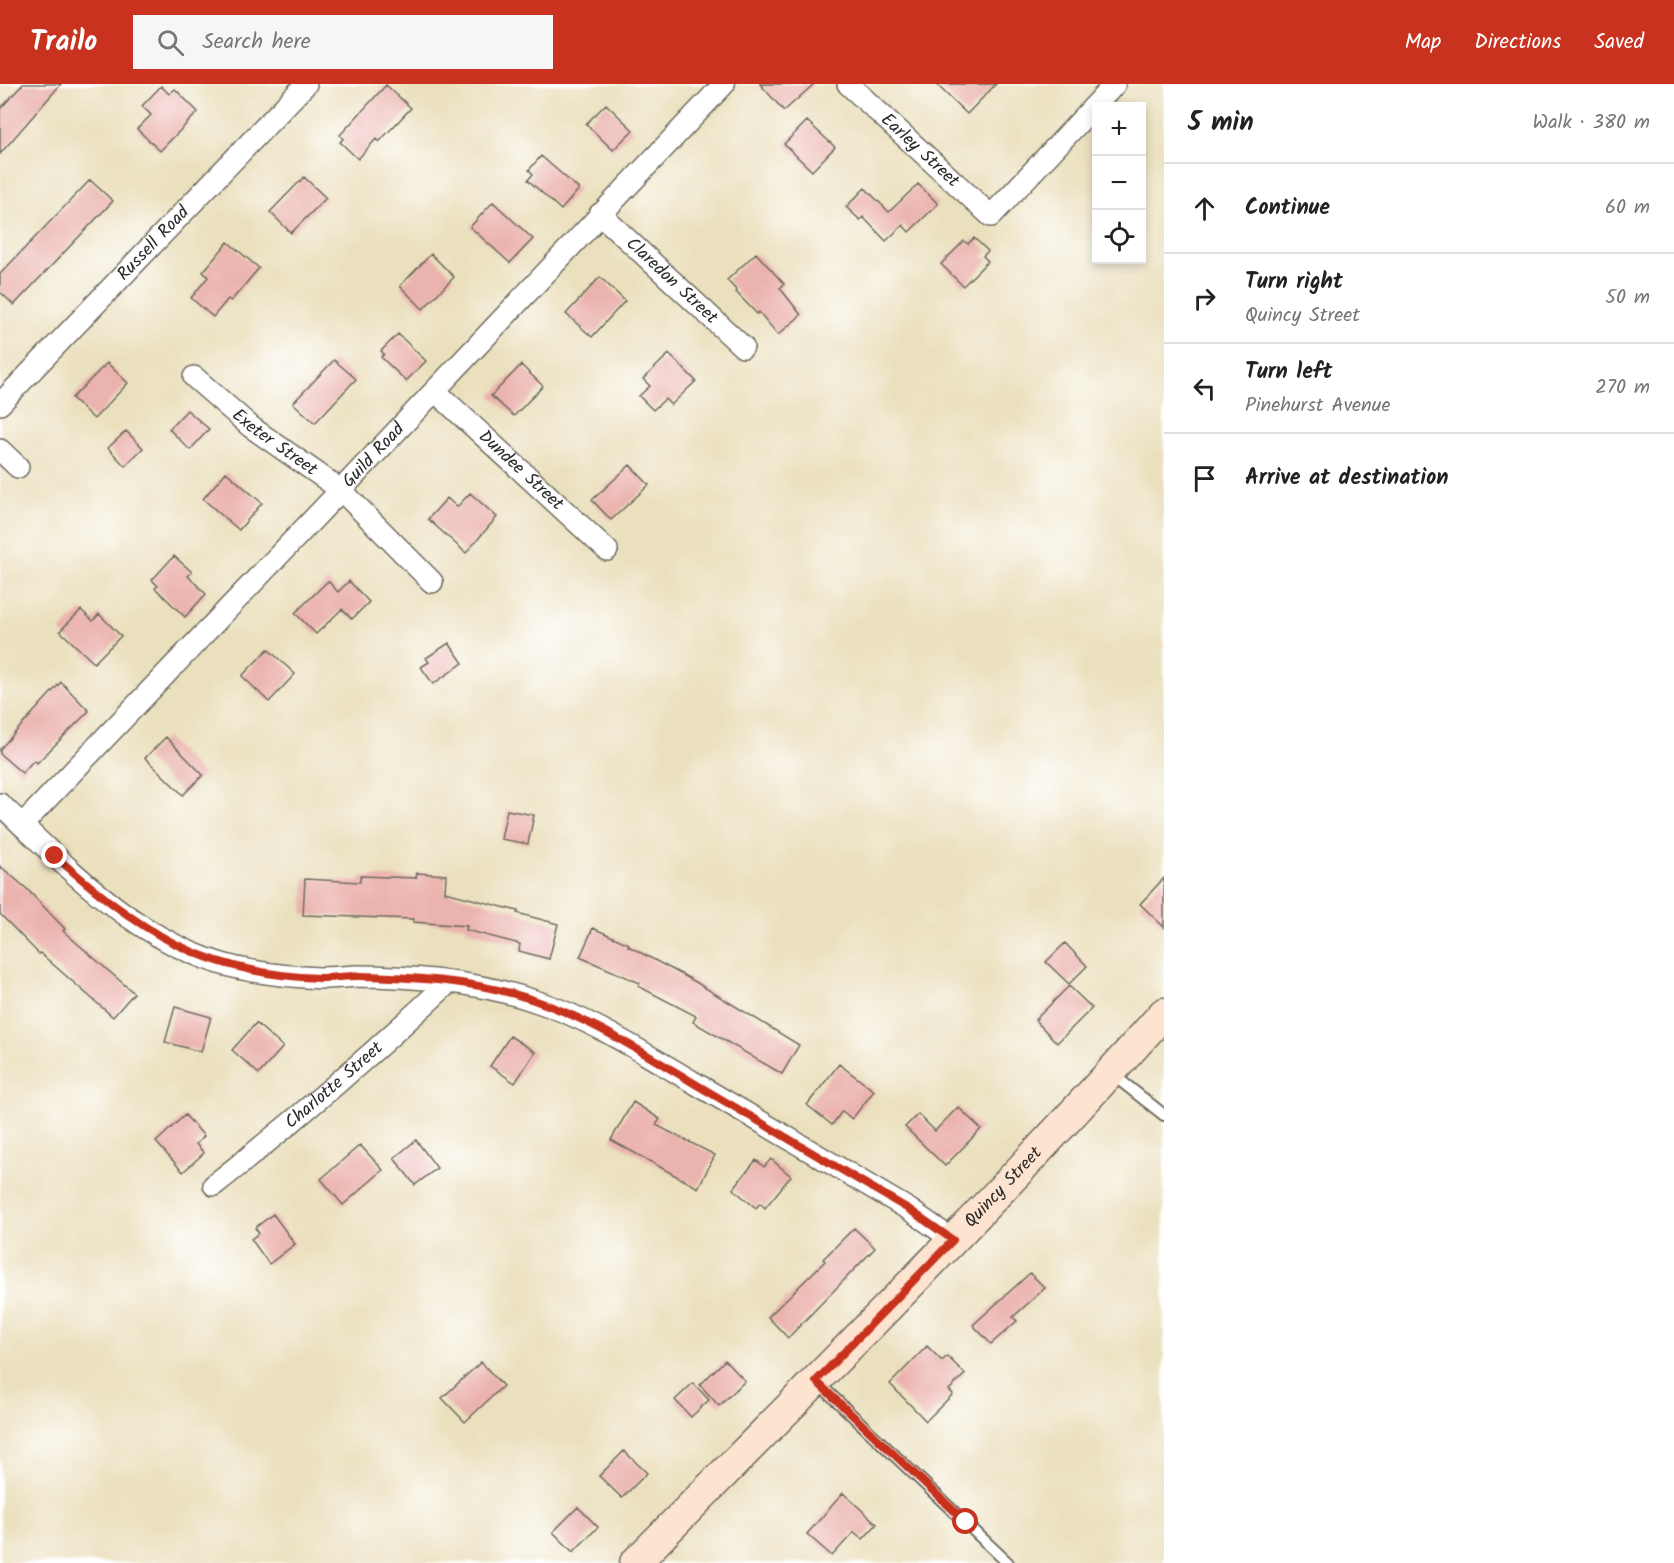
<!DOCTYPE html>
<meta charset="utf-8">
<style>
:root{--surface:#fff;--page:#f6f6f6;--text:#222;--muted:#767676;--line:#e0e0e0;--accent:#c8321e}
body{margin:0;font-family:Kalam,sans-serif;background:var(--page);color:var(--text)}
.controls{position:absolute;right:18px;top:18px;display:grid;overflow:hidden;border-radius:0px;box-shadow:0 3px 9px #0003}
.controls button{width:54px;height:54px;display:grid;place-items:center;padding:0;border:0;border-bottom:2px solid var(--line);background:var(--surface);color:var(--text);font:30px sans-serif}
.stop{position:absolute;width:18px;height:18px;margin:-14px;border:4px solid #c8321e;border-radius:50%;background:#fff}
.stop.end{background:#c8321e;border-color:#fff;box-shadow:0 2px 6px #0008}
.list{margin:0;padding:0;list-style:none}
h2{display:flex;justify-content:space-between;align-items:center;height:78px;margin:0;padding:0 24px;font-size:26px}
h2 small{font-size:20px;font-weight:400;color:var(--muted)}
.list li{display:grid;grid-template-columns:39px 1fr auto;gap:18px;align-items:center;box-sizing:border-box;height:90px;padding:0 24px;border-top:2px solid var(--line)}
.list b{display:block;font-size:22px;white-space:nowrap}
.list p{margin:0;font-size:20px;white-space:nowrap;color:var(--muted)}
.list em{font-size:20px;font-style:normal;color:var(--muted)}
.icon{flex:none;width:33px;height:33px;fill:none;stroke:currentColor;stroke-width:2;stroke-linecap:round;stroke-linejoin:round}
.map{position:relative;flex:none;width:1164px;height:1479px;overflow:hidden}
header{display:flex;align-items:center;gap:36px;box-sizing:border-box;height:84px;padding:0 30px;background:var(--accent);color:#fff}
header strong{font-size:28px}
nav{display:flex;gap:33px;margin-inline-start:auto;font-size:21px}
.search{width:420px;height:54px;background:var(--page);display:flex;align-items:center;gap:15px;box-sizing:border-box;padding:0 21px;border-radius:0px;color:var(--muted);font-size:22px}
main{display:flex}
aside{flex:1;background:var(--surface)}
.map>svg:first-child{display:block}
</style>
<header>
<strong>Trailo</strong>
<div class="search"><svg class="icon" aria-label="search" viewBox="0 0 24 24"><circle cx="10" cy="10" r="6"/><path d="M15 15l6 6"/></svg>Search here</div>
<nav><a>Map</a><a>Directions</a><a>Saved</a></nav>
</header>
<main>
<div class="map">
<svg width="1164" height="1479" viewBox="0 0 1164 1479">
<rect width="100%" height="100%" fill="#fff"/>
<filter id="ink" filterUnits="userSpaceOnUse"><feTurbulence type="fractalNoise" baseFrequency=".0167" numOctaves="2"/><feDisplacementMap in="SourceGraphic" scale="12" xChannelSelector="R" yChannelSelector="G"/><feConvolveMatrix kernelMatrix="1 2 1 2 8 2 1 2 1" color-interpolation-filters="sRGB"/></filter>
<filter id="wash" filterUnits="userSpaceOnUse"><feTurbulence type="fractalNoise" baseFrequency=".008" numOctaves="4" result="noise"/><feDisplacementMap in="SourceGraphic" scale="24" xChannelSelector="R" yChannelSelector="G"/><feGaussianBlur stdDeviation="1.35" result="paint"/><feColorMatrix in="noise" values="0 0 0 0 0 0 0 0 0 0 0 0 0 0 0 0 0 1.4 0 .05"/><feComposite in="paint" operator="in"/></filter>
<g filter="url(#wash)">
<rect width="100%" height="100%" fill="#ebe0be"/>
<g id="blocks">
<path fill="#ebb3ae" d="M23,0h38l-61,70v-45z
M760,0h54l-30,27z
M936,0h60l-29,30z
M386,1l25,23 -32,34 -3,-3 -18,20 -18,-17 3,-3 -3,-4z
M161,2l8,8 6,-5 23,23 -38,39 -23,-22 14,-14 -9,-9z
M606,20l27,26 -20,20 -27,-26z
M807,37l28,26 -23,24 -28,-27z
M541,72l38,33 -18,21 -33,-30 5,-6 -4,-4z
M304,93l22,21 -35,35 -21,-21z
M90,96l23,21 -99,104 -14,-13v-18z
M918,100l20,20 -29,28 -6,-7 -17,16 -23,-24 -3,3 -14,-13 19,-19 24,24z
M493,118l40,37 -23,24 -40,-36z
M974,154l14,13 -5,5 5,5 -25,25 -22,-22 23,-23 4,3z
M228,158l31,26 -28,33 -3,-2 -15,18 -22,-19 17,-21 -5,-5z
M756,169l28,31 -4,4 21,27 -23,20 -19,-23 -2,2 -21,-22 1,-1 -10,-11z
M431,170l23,23 -31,32 -23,-23z
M600,193l25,24 -33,36 -26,-23z
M398,250l28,27 -20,20 -25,-24 3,-3 -3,-3z
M669,270l27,27 -25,24 -6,-6 -12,11 -14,-14 11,-10 -7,-7z
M334,276l22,19 -41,44 -22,-20z
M107,279l21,20 -34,36 -22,-21z
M521,281l22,21 -29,30 -23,-20z
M187,326l22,19 -19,21 -21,-21z
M126,347l17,17 -18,18 -17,-18z
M630,381l19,20 -38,35 -19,-20z
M226,388l36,31 -23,27 -36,-31z
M470,409l27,24 -31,36 -38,-34 19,-21 10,9z
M174,472l18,16 -4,4 18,18 -21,23 -30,-29 3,-2 -6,-6z
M328,497l10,11 11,-11 20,21 -17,17 -10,-10 -26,25 -21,-21z
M81,526l12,11 6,-7 22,22 -27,27 -34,-32z
M449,559l14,20 -30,21 -12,-17 8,-5 -3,-4z
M268,565l27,25 -26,28 -27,-26z
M61,598l28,29 -52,52 -3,-3 -12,13 -22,-19v-5z
M166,653l37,38 -20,20 -38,-37z
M507,726l27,5 -6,29 -27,-5z
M0,782l26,22 39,41 -2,2 71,62 -21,24 -73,-64 -1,1 -39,-40z
M417,789l29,2 -1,17 73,19 -1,2 41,11 -9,35 -30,-8 1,-7 -54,-14 1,-4 -54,-4 1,-3 -111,-4 2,-36 55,3v-6l56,2z
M1164,794v49l-24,-23z
M593,844l36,16 -1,2 66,35 105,64 -17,29 -89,-52 3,-6 -58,-30 2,-3 -60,-26z
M1065,859l22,23 -18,18 -23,-22z
M1069,902l23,22 -35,35 -22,-23z
M175,923l36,10 -10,35 -36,-10z
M256,939l27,24 -24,27 -27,-24z
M510,952l25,16 -20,31 -25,-17z
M839,980l35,27 -22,28 -10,-8 -10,14 -25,-20z
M633,1018l27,17 -4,6 59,30 -17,33 -87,-48z
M958,1023l23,22 -36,37 -40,-39 13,-13 17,17z
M185,1031l19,21 -8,8 8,9 -21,19 -27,-30z
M416,1056l21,28 -22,17 -21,-27z
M360,1061l23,25 -40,35 -22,-26z
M771,1075l20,17 -26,32 -5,-5 -4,5 -23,-19 23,-29 8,7z
M273,1130l22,30 -26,20 -18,-25 8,-6 -4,-5z
M854,1144l21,20 -87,90 -20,-21 57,-56 -2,-2z
M1030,1189l15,15 -32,29 4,4 -26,23 -18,-19z
M927,1262l15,15 5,-5 18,18 -16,16 4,4 -27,27 -36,-37z
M725,1276l20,21 -26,25 -19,-21z
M481,1278l22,24 -38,36 -23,-24z
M693,1299l16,17 -18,17 -16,-17z
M624,1367l23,22 -25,25 -23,-22z
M843,1409l34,31 -14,15 -9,-7 -22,24 -25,-22z
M578,1423l20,20 -25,25 -20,-20z"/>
</g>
</g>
<g filter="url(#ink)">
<use href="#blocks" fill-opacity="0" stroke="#6e6a5e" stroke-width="1.5"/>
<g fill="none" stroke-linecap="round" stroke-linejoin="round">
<g stroke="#6e6a5e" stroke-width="14">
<path id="service" d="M1112,990l52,41
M816,1297l192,182"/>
</g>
<g stroke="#6e6a5e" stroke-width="24">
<g id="minor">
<path id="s1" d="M848,0l143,132 124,-132"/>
<path id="s2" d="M600,130l143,133"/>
<path id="s3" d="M194,293l57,50 90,63 91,92"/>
<path id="s4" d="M435,307l172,159"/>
<path id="s5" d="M0,320l306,-320"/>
<path d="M0,366l18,17"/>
<path d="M0,720c72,68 150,151 253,167 22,4 45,6 67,7 12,0 24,-1 36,-2 61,0 124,6 182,26 55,18 105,51 155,80 73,43 145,85 217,128l43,30"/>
<path id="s6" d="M22,741l319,-335 383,-406"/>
<path id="s7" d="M214,1101c81,-64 160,-132 235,-203"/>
</g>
</g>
<g stroke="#6e6a5e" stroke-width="33">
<g id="secondary">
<path id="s8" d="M635,1479c179,-181 360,-360 529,-550"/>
</g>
</g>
<use href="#service" stroke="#fff" stroke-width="10"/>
<use href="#minor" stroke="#fff" stroke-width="21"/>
<use href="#secondary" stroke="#fde4d0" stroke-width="30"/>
</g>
</g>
<g fill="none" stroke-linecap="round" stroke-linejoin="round" filter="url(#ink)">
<path stroke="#c8321e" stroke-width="8" d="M55,772c86,76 147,118 265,122 13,0 26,-2 38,-2 52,1 107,4 156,18 66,18 125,56 183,91 71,41 142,83 213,125l43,30 -137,141 150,141"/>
</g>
<g text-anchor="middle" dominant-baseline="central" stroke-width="4.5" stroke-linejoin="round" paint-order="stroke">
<g font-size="18" fill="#2b2b2b" stroke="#fff">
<text stroke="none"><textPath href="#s1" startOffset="98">Earley Street</textPath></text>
<text stroke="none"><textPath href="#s5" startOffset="222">Russell Road</textPath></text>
<text stroke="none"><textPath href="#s2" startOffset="98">Claredon Street</textPath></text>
<text stroke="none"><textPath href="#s3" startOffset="104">Exeter Street</textPath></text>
<text stroke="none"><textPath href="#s6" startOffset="510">Guild Road</textPath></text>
<text stroke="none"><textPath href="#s4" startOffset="117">Dundee Street</textPath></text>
<text stroke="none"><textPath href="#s7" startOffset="156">Charlotte Street</textPath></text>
<text stroke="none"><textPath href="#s8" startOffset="526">Quincy Street</textPath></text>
</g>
</g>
</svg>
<div class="controls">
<button>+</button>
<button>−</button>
<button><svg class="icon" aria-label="locate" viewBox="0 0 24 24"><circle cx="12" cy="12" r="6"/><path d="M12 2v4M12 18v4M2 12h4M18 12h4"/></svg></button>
</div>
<div class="stop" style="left:966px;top:1438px"></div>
<div class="stop end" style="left:55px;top:772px"></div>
</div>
<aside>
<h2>5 min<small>Walk · 380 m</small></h2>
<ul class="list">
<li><svg class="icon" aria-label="ahead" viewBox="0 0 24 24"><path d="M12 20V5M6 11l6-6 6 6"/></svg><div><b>Continue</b></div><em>60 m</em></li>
<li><svg class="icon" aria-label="right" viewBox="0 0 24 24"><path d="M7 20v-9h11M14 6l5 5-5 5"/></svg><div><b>Turn right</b><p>Quincy Street</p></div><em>50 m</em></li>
<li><svg class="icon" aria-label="left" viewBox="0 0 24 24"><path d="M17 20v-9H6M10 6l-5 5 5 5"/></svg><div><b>Turn left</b><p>Pinehurst Avenue</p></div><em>270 m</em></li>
<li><svg class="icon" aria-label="arrive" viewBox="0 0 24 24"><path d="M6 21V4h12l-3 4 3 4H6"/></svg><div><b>Arrive at destination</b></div></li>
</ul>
</aside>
</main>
